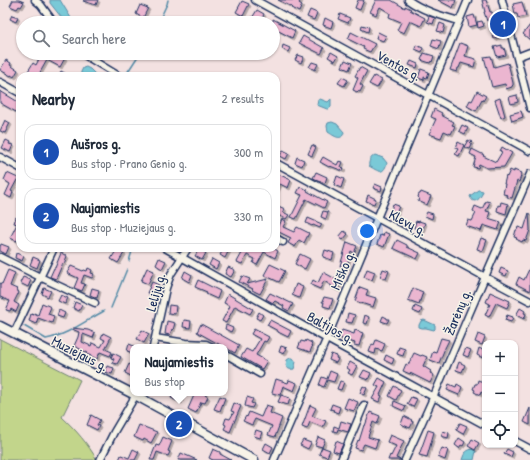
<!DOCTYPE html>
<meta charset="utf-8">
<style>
:root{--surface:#fff;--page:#f6f6f7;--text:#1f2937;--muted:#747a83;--line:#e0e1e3;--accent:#111827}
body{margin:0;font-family:"Patrick Hand",sans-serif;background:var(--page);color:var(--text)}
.controls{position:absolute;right:12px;bottom:12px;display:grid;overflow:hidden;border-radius:8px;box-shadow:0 1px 3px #0004}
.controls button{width:36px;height:36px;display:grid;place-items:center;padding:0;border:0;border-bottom:1px solid var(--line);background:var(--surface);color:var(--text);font:20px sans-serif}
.you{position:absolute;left:367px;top:231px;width:14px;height:14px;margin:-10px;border:3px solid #fff;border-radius:50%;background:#1a73e8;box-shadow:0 0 0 6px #1a73e833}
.badge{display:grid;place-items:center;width:26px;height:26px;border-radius:50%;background:var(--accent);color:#fff;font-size:13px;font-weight:700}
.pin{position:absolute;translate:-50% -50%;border:2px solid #fff;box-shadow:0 1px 4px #0006}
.popup{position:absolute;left:130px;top:344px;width:98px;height:52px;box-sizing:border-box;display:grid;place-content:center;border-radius:8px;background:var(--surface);filter:drop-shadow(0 1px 3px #0005);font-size:13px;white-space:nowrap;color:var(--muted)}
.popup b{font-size:15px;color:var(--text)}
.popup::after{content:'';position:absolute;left:50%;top:100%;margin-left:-8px;border:8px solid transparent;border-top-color:var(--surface)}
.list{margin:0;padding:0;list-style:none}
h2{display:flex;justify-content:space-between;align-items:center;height:52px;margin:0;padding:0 16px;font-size:17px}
h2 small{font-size:13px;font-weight:400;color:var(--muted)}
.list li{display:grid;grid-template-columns:26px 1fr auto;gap:12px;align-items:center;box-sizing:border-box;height:56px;margin:0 8px 8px;padding:0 8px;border:1px solid var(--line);border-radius:12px}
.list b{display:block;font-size:15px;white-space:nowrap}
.list p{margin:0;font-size:13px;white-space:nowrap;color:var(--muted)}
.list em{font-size:13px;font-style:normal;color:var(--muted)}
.icon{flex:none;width:22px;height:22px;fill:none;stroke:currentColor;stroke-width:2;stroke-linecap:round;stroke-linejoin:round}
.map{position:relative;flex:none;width:530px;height:460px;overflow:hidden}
.search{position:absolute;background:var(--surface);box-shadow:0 1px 3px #0004;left:16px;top:16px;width:264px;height:44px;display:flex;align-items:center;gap:10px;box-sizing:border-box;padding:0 14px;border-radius:22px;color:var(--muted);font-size:15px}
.panel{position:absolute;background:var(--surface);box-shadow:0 1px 3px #0004;left:16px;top:72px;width:264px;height:180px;border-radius:12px}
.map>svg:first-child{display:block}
</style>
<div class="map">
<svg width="530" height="460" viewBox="0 0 530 460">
<defs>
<filter id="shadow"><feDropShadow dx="2" dy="2" stdDeviation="0" flood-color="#0004"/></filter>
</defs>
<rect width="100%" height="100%" fill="#f3e1e1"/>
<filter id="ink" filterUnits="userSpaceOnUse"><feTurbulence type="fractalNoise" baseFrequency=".025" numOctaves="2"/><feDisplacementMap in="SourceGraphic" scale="8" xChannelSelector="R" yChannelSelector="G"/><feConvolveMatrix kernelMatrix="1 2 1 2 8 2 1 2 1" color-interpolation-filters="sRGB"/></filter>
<g filter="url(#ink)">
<path fill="#c2d58b" stroke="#6e8274" d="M0,339l80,41 -18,37c14,13 26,27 35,43h-97z"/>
<path fill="#7ac9d7" stroke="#548ba7" d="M50,0h10l11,18 -2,5 -4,-1 -15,-19z
M86,67l4,2 7,7h-14l-2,-2v-2l2,-4z
M320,99l8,3 3,-3v8l-2,2h-2l-10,-4 1,-5z
M332,122l5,2 7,8c-2,10 -10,4 -16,0l-1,-6 1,-3z
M375,155l8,3 4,5c-4,13 -9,8 -18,3 -1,-4 2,-9 6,-11z
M478,190h1l4,1c-2,8 -10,15 -13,5z
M424,320l11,5v4l-1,1 -8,-2h-4l-3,-1v-2l2,-4z
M290,358h3l3,4 -2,7c-4,1 -7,0 -8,-4l1,-5z
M472,449l4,2 -2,9h-12c2,-6 3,-9 10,-11z"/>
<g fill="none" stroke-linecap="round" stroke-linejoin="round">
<path stroke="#548ba7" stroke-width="1.5" d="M158,23l9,-19 1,-4
M127,73l13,-20
M129,261l4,-13
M111,308l16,-39
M24,326l22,13c22,-4 39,-18 58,-28"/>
</g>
<path fill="#ebb6d0" stroke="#1b2f5e" filter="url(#shadow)" d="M13,0h6l5,2 -3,5 -2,-1 -2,3 -7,-3z
M84,0h14l-2,5 -13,-4z
M278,0h23l-2,3 3,2 -3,7 -8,-4 1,-1z
M358,0h6l-4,10 -5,-2z
M376,0h15l14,8v-2l6,3 -1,1 15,8 -4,8 -11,-5 -6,12 -7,-3 4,-8 -12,-5 1,-4 -10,-6 -4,8 -6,-3z
M438,0h18l-3,8z
M482,0h4l4,12h2l2,7 -7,2 -3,-9h1z
M242,1l7,3 -6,12 -7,-4z
M522,2l4,14 -8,2 -1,-4h-2l-2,-10z
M140,5l8,3 -5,10 -7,-4z
M257,10l7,4 -3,7 -4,-2 -1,1 -4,-2z
M310,10l7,3 -3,7 -7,-3z
M340,14l10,4 -2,5 -10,-4z
M12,15l6,2 -2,5 -6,-3z
M474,15l3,10 -8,2 -2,-10z
M429,16l6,2 -2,6 -6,-2z
M325,18l8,4 -2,6 -8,-3z
M273,19l22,12 -3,7 -19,-10z
M482,21l2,5 -6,2 -1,-6z
M440,23l5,2 -2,8 -6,-2z
M362,25l7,2 -1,5 -7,-3z
M530,25v15l-7,-6z
M498,28l2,8 -6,3 -3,-9z
M351,32l24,12 -5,8 -7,-3 1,-2 -16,-8z
M378,32l8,4 -3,5 -7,-3z
M303,36l21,12 -3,6 -22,-11z
M433,39l8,2 -2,8 -8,-3z
M460,43l8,3 -3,10 11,3 -2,8 -13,-4 -2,5h-1l-1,4 -7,-2z
M283,45l7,3 -2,4 -6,-3z
M416,45l7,3 -1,4 -7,-3z
M502,45v3h2l2,7 -9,2 -3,-10z
M331,52l7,4 -3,5 -7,-4z
M33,53h28l2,1 -1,2 3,2 -5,9 -13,-7 -9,16h-13l8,-13 3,2 4,-8z
M424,53l10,3 -2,6 -1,-1 -1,2 -9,-3z
M298,55l6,2 -3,6 -6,-3z
M491,56l3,11 14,-4 5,20v2l-1,1v1l-6,2 -1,-5 -13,3 -8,-30z
M6,60l5,3 -1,2 8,5 -4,7 -3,-2v1l-11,-6z
M345,60l7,3 -3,7 -7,-3z
M411,61l7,3 -1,4 -8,-3z
M312,62l6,2 -3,6 -6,-3z
M360,67l7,4 -7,13 3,2 -3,6 -2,-1 -1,1 -4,-2 5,-12 -3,-2z
M421,69l8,3 -2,6 -3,-1v3l-6,-2z
M61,71l9,5h-12z
M374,76l8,4 -5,8 -8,-4z
M342,77l6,3 -4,6 -6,-3z
M0,91l20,12 -4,9 -16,-9z
M477,91l9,5 -3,5 -1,-1 -6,11 -9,-5 3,-6 2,1z
M517,95l1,7 -7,2 -2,-7z
M500,98l5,18 -4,2 -6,-18z
M434,109l8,4 -1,2 13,7 -2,3 3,1 -4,8 -7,-3 -3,7 -12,-4 7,-15 -5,-2z
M521,111l2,6 -11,4 -2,-7z
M5,120l5,3 -5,10 -5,-2z
M462,125l6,3 -3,6 -6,-3z
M6,140l4,2 -1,2 4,1 -3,7 -8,-4z
M468,140l4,2 -2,2 2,1 -2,4 -6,-2z
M458,142l6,3 -5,11 -4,-2 3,-5 -2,-1z
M312,145l4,2 -4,9 -4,-2z
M502,147l10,6 -8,14 -17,1 -8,-4 -1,4 -5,-1 3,-10 -6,-3 2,-5 12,6 -1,1 13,6 6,-10 -2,-1z
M283,150l6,3 -3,6 -6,-3z
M297,157l7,3 -2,6 -7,-3z
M323,157l14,8 2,-4 4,1 -2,5 3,1 -1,3 -13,-5 -1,1 -9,-5z
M510,170l4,2v-2l7,3 -1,2 1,1 -2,6 -2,-1 -5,17 -5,-1 1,-2 -5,-1 2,-10h-1l2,-8 1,1z
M316,172l11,5 -2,6 -12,-5z
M7,173l11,5 -7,13 2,1 -2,6 -6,-3 5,-11 -6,-4z
M276,173l15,7 -3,8 -8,-4 -4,8z
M337,176l7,3 -3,9 -7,-3z
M375,184l7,3 -1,4 -8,-3z
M300,187l8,3 -1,1 20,11 -3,6 -18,-9 -10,20 -5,-2 11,-22 -5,-2z
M421,192l10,4 -4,9 -9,-4 1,-3 -1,-1 1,-3h1z
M368,195l8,4 -2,5 -8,-3z
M486,201l4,1 -4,9 4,1 -2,6 13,4 -3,8 -15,-5 -2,6 -15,-5 2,-6 4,1 4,-8 -3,-2 2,-5 7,3z
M501,202l7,2 -2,10 -9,-3 1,-6 2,1z
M393,204l6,2 -4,11 -6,-2z
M276,205l9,4 -2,3 6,3 -3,4 -10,-5z
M323,211l5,1 -2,7 -5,-2z
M427,212l6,2 -1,5 -7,-3z
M529,213l1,17 -4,11 -3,-1 -1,2 -6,-3 1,-1 -3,-1 2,-7h1l1,-3 6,2z
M16,217l3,2 1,-2v17l-3,7 -7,-3 7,-14 -3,-1z
M308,218l14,6 -2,4 -7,-3 -1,1 -6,-3z
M282,219l4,2 -3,6 11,5 3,-5 12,6 -5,10 -5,-3 -4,7 -7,-4 3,-5 -14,-7z
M416,221l3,1v-1l6,2 -3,8 -8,-3z
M344,231l4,3 -5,6 -4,-3z
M384,232l5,2 -5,13 -7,-3 3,-9 3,1z
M481,238l6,2 -4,11 -6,-2z
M397,240l10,5v2l13,6 -3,6 -24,-11z
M347,242l10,4 -3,7 -3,-2 -3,11 1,1 -2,5 -7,-2z
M1,244l8,3 -3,7 -6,-3v-4z
M224,248h6l-5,10 -5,-3z
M243,248h30l5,3 -3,7 -11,-6 -7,13 -4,-2 2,-4 -8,-4 -5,9 -5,-2 5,-9h-2z
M117,249l7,4 -6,10 -7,-4z
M199,249l7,4 -4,7 -7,-4z
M325,250l9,3 -2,7 -9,-3z
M16,253l8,3 -2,5 -7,-3z
M61,253l6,3 -3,8 -1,-1 -7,16 -6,-2 4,-9h1z
M300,254l10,5 -5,10 -10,-5z
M33,257l7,3 -3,8 -7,-3z
M159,258l7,3 -4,8 -6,-4z
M212,259l7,4 -3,6 -7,-4z
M270,264l15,7 -6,11 -15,-7z
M71,266l12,5 1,-1 3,1 1,-3 4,2 -1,3 3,1 -2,4 -8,-3 -3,8 4,1 -3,7 -8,-3 4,-10 -11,-5z
M228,267l7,3 -4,7 -6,-3z
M530,267v24l-14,-7 3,-7 5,3z
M147,268l7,3 -6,13 -7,-3z
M501,268l7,3 -2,5 -7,-3z
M367,269l8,3 -3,8 -8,-3z
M383,269l6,2 -3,8 -6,-2z
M8,270l7,3 -5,13 7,3 -1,1 3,2 -5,10 5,3 -3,7 -5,-3 -1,2 -4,-1 4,-9 -10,-4v-14l2,1z
M185,271l7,4 -3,7 -7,-4z
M323,272l18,10 -4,8 -6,-3 1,-1 -8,-5 -4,8 -9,-4 2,-5 5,3z
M242,276l8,3 -3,5 21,-5 -8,15 -8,-4 1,-1 -14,-7z
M23,277l8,3 -3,7 -8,-4z
M198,280l22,11 -3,8 -11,-5 1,-2 -12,-5z
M152,282l7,3 -6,11 -6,-3z
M296,284l7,3 -4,11 -7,-3z
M360,287l8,3 -2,5 10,3 -3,9 -18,-6z
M44,288l7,3 -3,6 -6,-3z
M92,288l7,2 -2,8 -7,-3z
M413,288l10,4 -4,12 -11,-4z
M490,292l20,9 -3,7 -11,-5 -7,14 -4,-2 5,-11 -4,-2z
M270,293l23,11 -4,7 -6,-3 1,-2 -9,-5 -2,2 -7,-4z
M228,294l25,15 -3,5 -15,-8 -9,17 -4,-2 8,-15 -6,-3z
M61,295l7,3 -3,6 -7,-3z
M324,297l9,2 -3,9 -7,-2 1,-4h-2z
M75,302l7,3 -3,6 -6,-3z
M42,303l9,4 -3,7 6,2 -2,7 -14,-5 -2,6 -7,-3 2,-7 3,1v-2l4,2z
M169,305l7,1 -1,8 -7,-1z
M415,306l7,3 -2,5 -7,-3z
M520,308l5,3 -1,2 2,1 -2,5 -8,-4z
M59,310l6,3 -2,5 -6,-2z
M259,312l4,3 -3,5 -4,-2z
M348,313l7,2 -3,8 -6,-1z
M365,315l4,2 -2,7 -4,-1z
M507,315l6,2 -2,5 -6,-2z
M383,316l4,2v1h2l-2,4 -6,-2z
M184,320l7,1 -1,7 -7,-1z
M270,320l21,11 -3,6 -10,-5v-1l-11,-6z
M167,321l8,2 -2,7 -1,-1 -2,6 -5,-1z
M201,324l38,21 -4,8 -38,-21z
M226,325l7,3 -2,4 -6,-3z
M73,328l15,2 7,3 -2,5 -10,-4 -1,8 9,4 1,-3 9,4 4,-7 -4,-2 2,-5 8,4 -6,12 7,3 -2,4 -10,-4 -3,7 -10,-5 1,-1 -14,-7 4,-9 1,-5 -7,-3z
M254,329l15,8 -3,5 -2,-1 -8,14 11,6 -5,8 -21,-12 5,-8 6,3 8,-13 -9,-5z
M142,330l7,4 -5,9 -7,-4z
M342,330l12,4 1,-4 8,3 -4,13 -5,-1 1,-2 -16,-5z
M478,334l7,3 -3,8 -7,-3z
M441,338l8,2 -4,8 -6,15 -9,-3 3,-9 3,1z
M306,340l6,3 -1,3 1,1 -2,5 -12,-4 3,-7 4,1z
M376,340l9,4 -3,7 -6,-2 -1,5 -6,-2 3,-8 2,1z
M129,344l5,2 -1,7 -6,-2z
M281,346l6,2 -3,6 -5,-2z
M399,347l6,2 -2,7 -6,-2z
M466,348l5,2 -3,7 -5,-2z
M479,348l6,3 -2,7 -6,-3z
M113,353l8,4 -4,7 -5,-1 2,-4 -3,-1z
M414,353l7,3 1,-1 5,2 -4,9 8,5 -1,2 4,2 -4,8 -20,-10v1l-7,-3 3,-7 2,1z
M331,354l6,2 -1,2 2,1 -2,4 -7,-3z
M386,355l8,4 -2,5 -8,-4z
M350,362l7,4 -5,9 -4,-2 2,-3 -3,-2z
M459,362l6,3 -3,7 -6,-2z
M129,364l4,2v11l-8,-4z
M107,366l7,2 -2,6 -7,-2z
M364,370l7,3 -3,7 -8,-3z
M330,371l7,3 -3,8 -7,-2 -3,7 -5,-2 3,-8 5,2z
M379,378l7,4 -6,13 2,1 -3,6 -7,-3 7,-12 -4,-2z
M276,379l12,4 1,-3 8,3 -3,8 -11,-5 -3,9 -8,-2z
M478,380l7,3v11l-4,-2 -1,3 -6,-3 1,-2 -2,-1 2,-5h2z
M340,381l4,1 -3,8 -4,-1z
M449,384l7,3 1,-3 5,3 -3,8 -12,-5z
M363,386l4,2 -3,7 -4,-2z
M394,386l7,4 -5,10 -7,-4z
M173,393h11l-4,9 -9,-4z
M195,393h11l-1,2 3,2 -3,6 -4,-1 -5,11 -8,-4z
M281,395l9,3 -2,7 -10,-3z
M220,396l5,2 -5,13 -6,-2z
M247,397l6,2 -2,4 3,1 -2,4 -7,-2z
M411,397l6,2 -4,8 -6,-3z
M348,398l10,4 -4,9 -10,-3z
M394,401l12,5 -2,5 -11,-5z
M234,403l7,3 -11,26 -6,-3 2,-4 -2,-1 2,-6 4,1 4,-7 -3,-1z
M332,404l8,3 -2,6 -5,-2 1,-1 -4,-1z
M266,405l6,2 -2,6 12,5 -7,19 -7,-2 4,-9 -17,-7 -3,6 -9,-4 3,-5 1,1 2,-5 12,5z
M310,405l6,3 -4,8 14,5 -3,6 -13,-5 -3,7 -5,-2z
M530,408v17l-6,-3z
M370,412l10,4 -3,8 -4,-2 -5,15 10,3 -3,8 -11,-4 -3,6 -6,-2 3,-8 1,1 5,-16 1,1z
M91,415l9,5 -3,5 2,1 -2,4 -10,-5z
M404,416l8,4 -1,1 2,1 -3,6 -9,-4z
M341,421l10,3 -3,8 -10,-3 -1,3 -4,-1 1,-5 5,2z
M460,423l7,3 -4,8 -7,-4z
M139,425l18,7 -6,11 -7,-4 -1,2 -9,-4z
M256,430l6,2 -2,6 -6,-2z
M428,430l6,2 -7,25 -8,-2z
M443,431l6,2 -1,5 -7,-2z
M390,435l14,6 -8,17 5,2h-13l2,-5 1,1 5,-10 -9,-4z
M163,437l9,4 -4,10 2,1 -2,4 -11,-4 -3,8h-4l6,-15 3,1z
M318,437l7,3 -3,7 8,3 -3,7 -8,-3 3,-7 -7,-2z
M459,438l6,4 -2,4 -2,-1 -2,3 -4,-3z
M472,439l7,4 -4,7 -7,-4z
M303,440l8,3 -3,6 -8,-4z
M336,441l7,3 -4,9 -6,-2z
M266,443l7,4 -3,6 -7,-4z
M442,448l6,2 -3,10 -7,-3z
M133,449l6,3 -4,8h-16l2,-5 8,3z
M213,449l7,3v2l11,6h-18l-4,-2z
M507,449l6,3 -2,5 -7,-3z
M181,453l16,7h-19z"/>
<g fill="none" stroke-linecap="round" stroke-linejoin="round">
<g stroke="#1b2f5e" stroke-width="9">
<path id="street" d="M35,0l6,5 13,18
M255,0l275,151
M408,0c15,11 34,16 51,21
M502,0l28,108
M81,53l38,23
M517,57l13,-5
M0,82l20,11
M0,157l20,11
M276,163l209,114 45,24
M276,238l7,4
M165,248l169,95 151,82
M0,257l40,20 55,26
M14,333l40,-85
M155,338l31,5 20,1 6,3
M153,347l13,-59 5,-14 17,-26
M225,354l35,20
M515,441l15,8
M100,460l14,-28 23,-39
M274,460l56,-129 138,-331
M341,460l23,-55
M405,460l28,-62 52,-121 45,-103"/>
</g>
<g stroke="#1b2f5e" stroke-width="11">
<path id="secondary" d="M0,326l135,69 119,65"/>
</g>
<use href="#street" stroke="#f7f3e8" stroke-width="6"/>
<use href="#secondary" stroke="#f7f3e8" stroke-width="8"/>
</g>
</g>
<g text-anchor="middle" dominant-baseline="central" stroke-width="3" stroke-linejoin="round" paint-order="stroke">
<g font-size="14" fill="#1b2f5e" stroke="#f7f3e8">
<text transform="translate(399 65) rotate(29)">Ventos g.</text>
<text transform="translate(408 222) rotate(28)">Klevų g.</text>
<text transform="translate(342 270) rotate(-67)">Miško g.</text>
<text transform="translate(155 292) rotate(-74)">Lelijų g.</text>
<text transform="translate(457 312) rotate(-67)">Žarėnų g.</text>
<text transform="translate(331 327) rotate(29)">Baltijos g.</text>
<text transform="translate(80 353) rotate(27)">Muziejaus g.</text>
</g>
</g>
</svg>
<div class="controls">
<button>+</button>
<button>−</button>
<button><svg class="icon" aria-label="locate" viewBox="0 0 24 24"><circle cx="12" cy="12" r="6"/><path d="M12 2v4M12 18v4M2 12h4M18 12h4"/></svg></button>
</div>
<div class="you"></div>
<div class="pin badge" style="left:503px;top:24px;background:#1a4fb4">1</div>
<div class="pin badge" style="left:179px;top:424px;background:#1a4fb4">2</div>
<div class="popup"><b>Naujamiestis</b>Bus stop</div>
<div class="search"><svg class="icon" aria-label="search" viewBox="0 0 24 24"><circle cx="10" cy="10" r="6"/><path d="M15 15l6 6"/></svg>Search here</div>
<section class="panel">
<h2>Nearby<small>2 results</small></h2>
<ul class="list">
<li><span class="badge" style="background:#1a4fb4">1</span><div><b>Aušros g.</b><p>Bus stop · Prano Genio g.</p></div><em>300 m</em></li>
<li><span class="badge" style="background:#1a4fb4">2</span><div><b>Naujamiestis</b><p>Bus stop · Muziejaus g.</p></div><em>330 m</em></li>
</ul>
</section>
</div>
